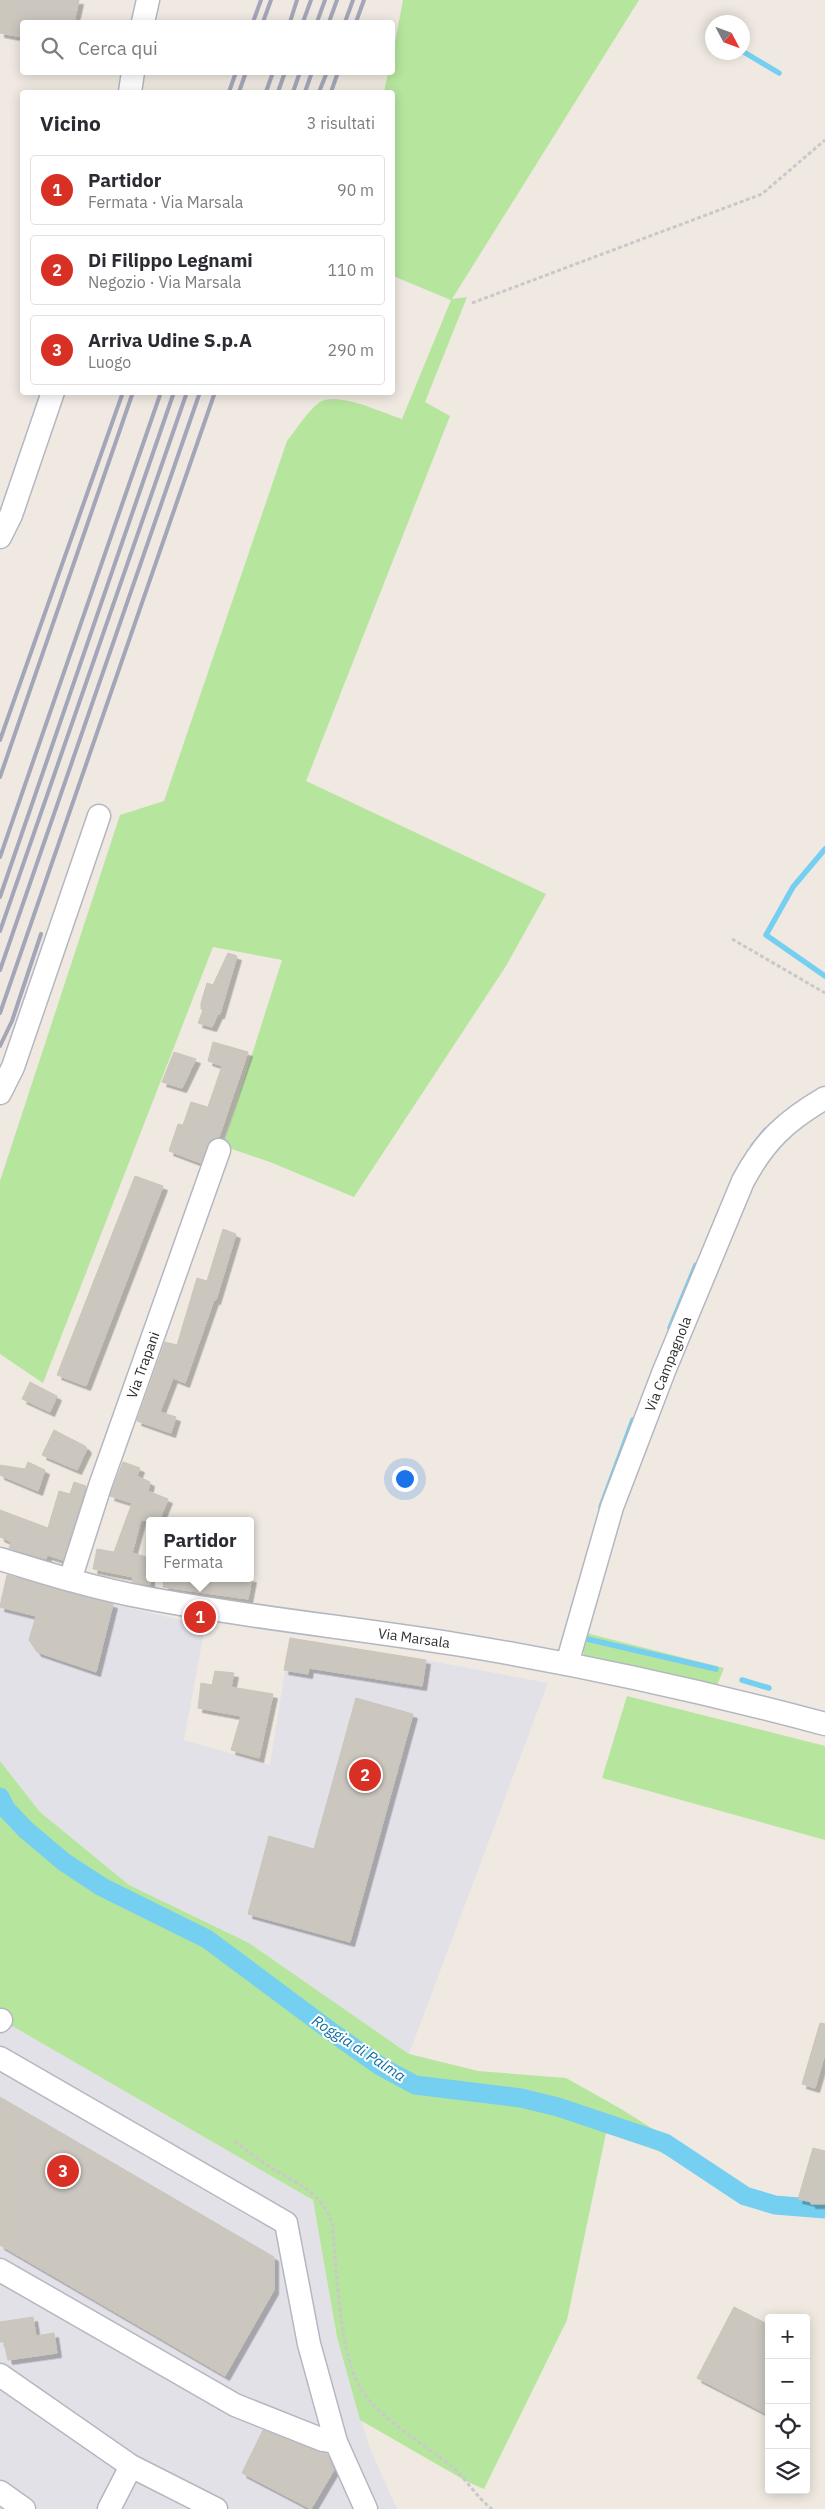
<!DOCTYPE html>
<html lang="it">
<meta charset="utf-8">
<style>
:root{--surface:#fff;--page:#f2f2f3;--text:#2b2b33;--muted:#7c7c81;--line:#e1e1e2;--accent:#d93025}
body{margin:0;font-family:"IBM Plex Sans",sans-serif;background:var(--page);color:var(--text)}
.controls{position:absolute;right:15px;bottom:15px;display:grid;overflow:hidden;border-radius:5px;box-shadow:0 2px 12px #0003}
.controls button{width:45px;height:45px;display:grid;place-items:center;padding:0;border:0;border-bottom:1px solid var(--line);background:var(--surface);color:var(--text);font:25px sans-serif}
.compass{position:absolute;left:705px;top:15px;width:45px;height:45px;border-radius:50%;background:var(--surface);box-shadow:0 2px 12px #0003;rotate:131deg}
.you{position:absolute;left:404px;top:1478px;width:18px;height:18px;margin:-12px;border:4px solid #fff;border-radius:50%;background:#1a73e8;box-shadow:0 0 0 8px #1a73e833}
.badge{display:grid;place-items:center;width:32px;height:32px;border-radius:50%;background:var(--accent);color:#fff;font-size:16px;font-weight:700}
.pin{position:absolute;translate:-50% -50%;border:2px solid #fff;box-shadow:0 1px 5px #0006}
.popup{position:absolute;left:146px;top:1517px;width:108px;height:65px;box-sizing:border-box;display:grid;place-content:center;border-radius:5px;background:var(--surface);filter:drop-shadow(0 1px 4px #0005);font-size:16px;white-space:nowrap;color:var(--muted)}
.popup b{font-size:19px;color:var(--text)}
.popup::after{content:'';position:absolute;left:50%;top:100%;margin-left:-10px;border:10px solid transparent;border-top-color:var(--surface)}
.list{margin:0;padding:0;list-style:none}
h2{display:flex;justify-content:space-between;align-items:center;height:65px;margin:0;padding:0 20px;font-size:21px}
h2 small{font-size:16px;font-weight:400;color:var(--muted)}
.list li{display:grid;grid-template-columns:32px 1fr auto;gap:15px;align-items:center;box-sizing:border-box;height:70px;margin:0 10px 10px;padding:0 10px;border:1px solid var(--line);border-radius:5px}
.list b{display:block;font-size:19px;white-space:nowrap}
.list p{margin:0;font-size:16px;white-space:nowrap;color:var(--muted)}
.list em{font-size:16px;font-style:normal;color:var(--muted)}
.icon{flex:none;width:28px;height:28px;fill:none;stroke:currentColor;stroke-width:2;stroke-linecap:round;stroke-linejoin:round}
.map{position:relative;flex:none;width:825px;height:2509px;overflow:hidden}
.search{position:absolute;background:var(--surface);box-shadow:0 2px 12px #0003;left:20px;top:20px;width:375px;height:55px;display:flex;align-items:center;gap:12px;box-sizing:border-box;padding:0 18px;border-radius:5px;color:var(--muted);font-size:19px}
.panel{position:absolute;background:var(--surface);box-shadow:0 2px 12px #0003;left:20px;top:90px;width:375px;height:305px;border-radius:5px}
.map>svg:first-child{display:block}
</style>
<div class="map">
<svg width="825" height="2509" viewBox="0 0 825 2509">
<defs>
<filter id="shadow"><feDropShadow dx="4.5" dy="4.5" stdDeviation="0" flood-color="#0004"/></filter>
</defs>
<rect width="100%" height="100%" fill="#efe9e1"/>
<path fill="#e3e1e8" d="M8,1573l94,28 103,25 -21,114 86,25 20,-127 136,22 122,23 -139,371 -160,-111 -120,-58 -89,-73 -40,-51v-162z
M0,2019l313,181 24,137 32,109 28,63h-397z"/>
<path fill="#b6e59e" d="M403,0h236l-187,299 15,-2 -42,105 25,14 -144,365 240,113 -40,72 -152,231 -84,-35 -47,-16 59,-186 -69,-13 -170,436 -43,-29v-173l120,-366 44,-14 123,-360c10,-12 20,-30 33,-39 18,-11 63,11 82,17l49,-119 -58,-24 -1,-184h-8l4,-19 4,-1 1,-19z
M586,1633l138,35 -8,20 -131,-30 -3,-11z
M627,1696l198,50v94l-223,-62z
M0,1761l40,51 89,73 120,58 160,111 69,17 88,7 55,31 48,30 3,19 -24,-12 -42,-13 -39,187 -83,169 -18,-8 -106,-61 -23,-83 -24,-137 -313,-181z"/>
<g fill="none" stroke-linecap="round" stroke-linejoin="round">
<path stroke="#75cff0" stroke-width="5.5" d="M742,51l37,22
M825,849l-32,38 -27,48 59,41
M753,1146l13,-16
M670,1328l26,-63
M601,1507l32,-87
M587,1639l129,30
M742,1680l27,8"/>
<path stroke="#75cff0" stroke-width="19" d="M0,1797l6,12 20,21 38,32 38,25 105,52 129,96 44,31 35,19 106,13 37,9 107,36 80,53 30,9 50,4"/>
</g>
<path fill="#cbc7bf" stroke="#cbc5ba" filter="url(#shadow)" d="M0,0h79l-5,22h-52v15l-22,-4z
M228,953l9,3 -17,58h-2l-6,13 -14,-4 5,-13 -2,-1v-6l6,-20 6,2z
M213,1042l35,10 -29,85 -9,3 -9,23 -32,-12 9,-27 5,1 8,-23 17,5 14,-41 -14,-5z
M174,1052l22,7 -14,29 -20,-6z
M135,1176l28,10 -77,200 -29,-11z
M223,1229l13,5 -20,66h-2l-29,83 -12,-5 -13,34 16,5 -5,16 -34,-12 28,-79 12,3 20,-67 10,3z
M30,1382l27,14 -7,16 -28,-13z
M54,1430l31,16 2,3 -10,21 -35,-15z
M28,1462l17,8 -7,21 -38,-16v-10l25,4z
M123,1462l17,6 -3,8 13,6 -2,9 20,8 -9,22 -18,-1 -9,33 18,5v27l-18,-3 1,-5 -40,-8 4,-20 17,3 18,-49 -22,-7z
M74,1482l12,4 -23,74 -16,-5 -1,4 -37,-11 2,-6 -11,-5v-27l48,18 11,-37 11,3z
M7,1575l106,29 -17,68 -59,-20 -8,-12 7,-24 -36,-9z
M164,1578h88l-4,21 -85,-12z
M290,1638l136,22 -4,26 -113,-18 -1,6 -24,-4z
M215,1671l19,2 -3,14 42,7 -14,64 -28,-8 10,-34 -43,-8 3,-25 11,2z
M356,1698l57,16 -63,228 -102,-28 21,-78 45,13z
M820,2023l5,1v30l-10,34 -13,-4z
M0,2097l274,160v33l-49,86 -225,-131z
M813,2148l12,3v53h-14v-2l-13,-3z
M734,2307l35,18v90l-72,-37z
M33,2317l3,19 18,-3 3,20 -49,7 -4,-18h-4v-20z
M263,2430l64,24 7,16 -23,39 -69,-36z"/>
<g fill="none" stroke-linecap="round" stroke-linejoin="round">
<g stroke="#b4b7c1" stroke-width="25">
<path id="minor" d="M143,22l5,-22
M130,92l3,-20
M0,537l11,-22 42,-123
M0,1093l13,-26 86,-251
M0,1559c48,15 97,30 147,39 104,20 210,30 314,47 122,20 244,47 364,79
M70,1580l30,-94 119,-336
M567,1664l45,-157 52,-136 79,-190c22,-41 43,-60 82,-83
M0,2021l1,-1
M0,2058l286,165 23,121 27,98
M0,2270l235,135 88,35 13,2 30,67
M0,2375l131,91 85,43
M0,2492l24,17
M109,2509l22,-43"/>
</g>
<path stroke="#c9c9c9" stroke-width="3" stroke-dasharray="4 2.5" stroke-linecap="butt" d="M472,303l290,-109 63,-54
M732,939l93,54
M235,2141c12,10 25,20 38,28 25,15 49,24 59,54 5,43 6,138 33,172 22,28 57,48 85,70 16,13 26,32 42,44"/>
<use href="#minor" stroke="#fff" stroke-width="22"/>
<path stroke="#a3a6b8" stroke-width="4" d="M253,22l8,-22
M263,22l8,-22
M290,22l7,-22
M303,22l8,-22
M317,22l8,-22
M329,22l8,-22
M345,22l8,-22
M356,22l8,-22
M229,92l7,-20
M239,92l7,-20
M266,92l7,-20
M278,92l7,-20
M293,92l7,-20
M305,92l7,-20
M319,92l8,-20
M331,92l7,-20
M0,740l123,-348
M0,777l133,-385
M0,857l161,-465
M0,897l174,-505
M0,931l187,-539
M0,970l200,-578
M0,1013l215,-621
M0,1046l12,-25 29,-87"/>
</g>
<g text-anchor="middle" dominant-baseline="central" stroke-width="4" stroke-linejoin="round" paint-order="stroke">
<g font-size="14" fill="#2e2e2e" stroke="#fff">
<text transform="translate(668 1364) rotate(-68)">Via Campagnola</text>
<text transform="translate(143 1365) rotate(-70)">Via Trapani</text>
<text transform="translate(414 1638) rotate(8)">Via Marsala</text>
</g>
<g font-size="15" font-style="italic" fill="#0d6fa3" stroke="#fff">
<text transform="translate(359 2048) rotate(33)">Roggia di Palma</text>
</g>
</g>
</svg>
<div class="controls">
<button>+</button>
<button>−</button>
<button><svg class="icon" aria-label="locate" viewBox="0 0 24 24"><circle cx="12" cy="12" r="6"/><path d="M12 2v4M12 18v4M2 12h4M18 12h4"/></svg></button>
<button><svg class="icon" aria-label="layers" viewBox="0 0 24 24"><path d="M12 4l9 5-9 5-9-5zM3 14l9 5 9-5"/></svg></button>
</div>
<svg class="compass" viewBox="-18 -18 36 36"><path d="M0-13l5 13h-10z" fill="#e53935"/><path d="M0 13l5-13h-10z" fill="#7c7c81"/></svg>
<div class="you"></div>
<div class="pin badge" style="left:200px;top:1617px">1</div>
<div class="popup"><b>Partidor</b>Fermata</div>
<div class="pin badge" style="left:365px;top:1775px">2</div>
<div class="pin badge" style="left:63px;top:2171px">3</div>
<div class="search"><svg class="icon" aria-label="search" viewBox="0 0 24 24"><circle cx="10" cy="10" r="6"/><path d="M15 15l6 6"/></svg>Cerca qui</div>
<section class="panel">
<h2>Vicino<small>3 risultati</small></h2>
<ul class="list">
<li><span class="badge">1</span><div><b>Partidor</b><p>Fermata · Via Marsala</p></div><em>90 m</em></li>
<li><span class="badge">2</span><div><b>Di Filippo Legnami</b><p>Negozio · Via Marsala</p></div><em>110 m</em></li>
<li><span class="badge">3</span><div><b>Arriva Udine S.p.A</b><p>Luogo</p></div><em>290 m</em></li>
</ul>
</section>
</div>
